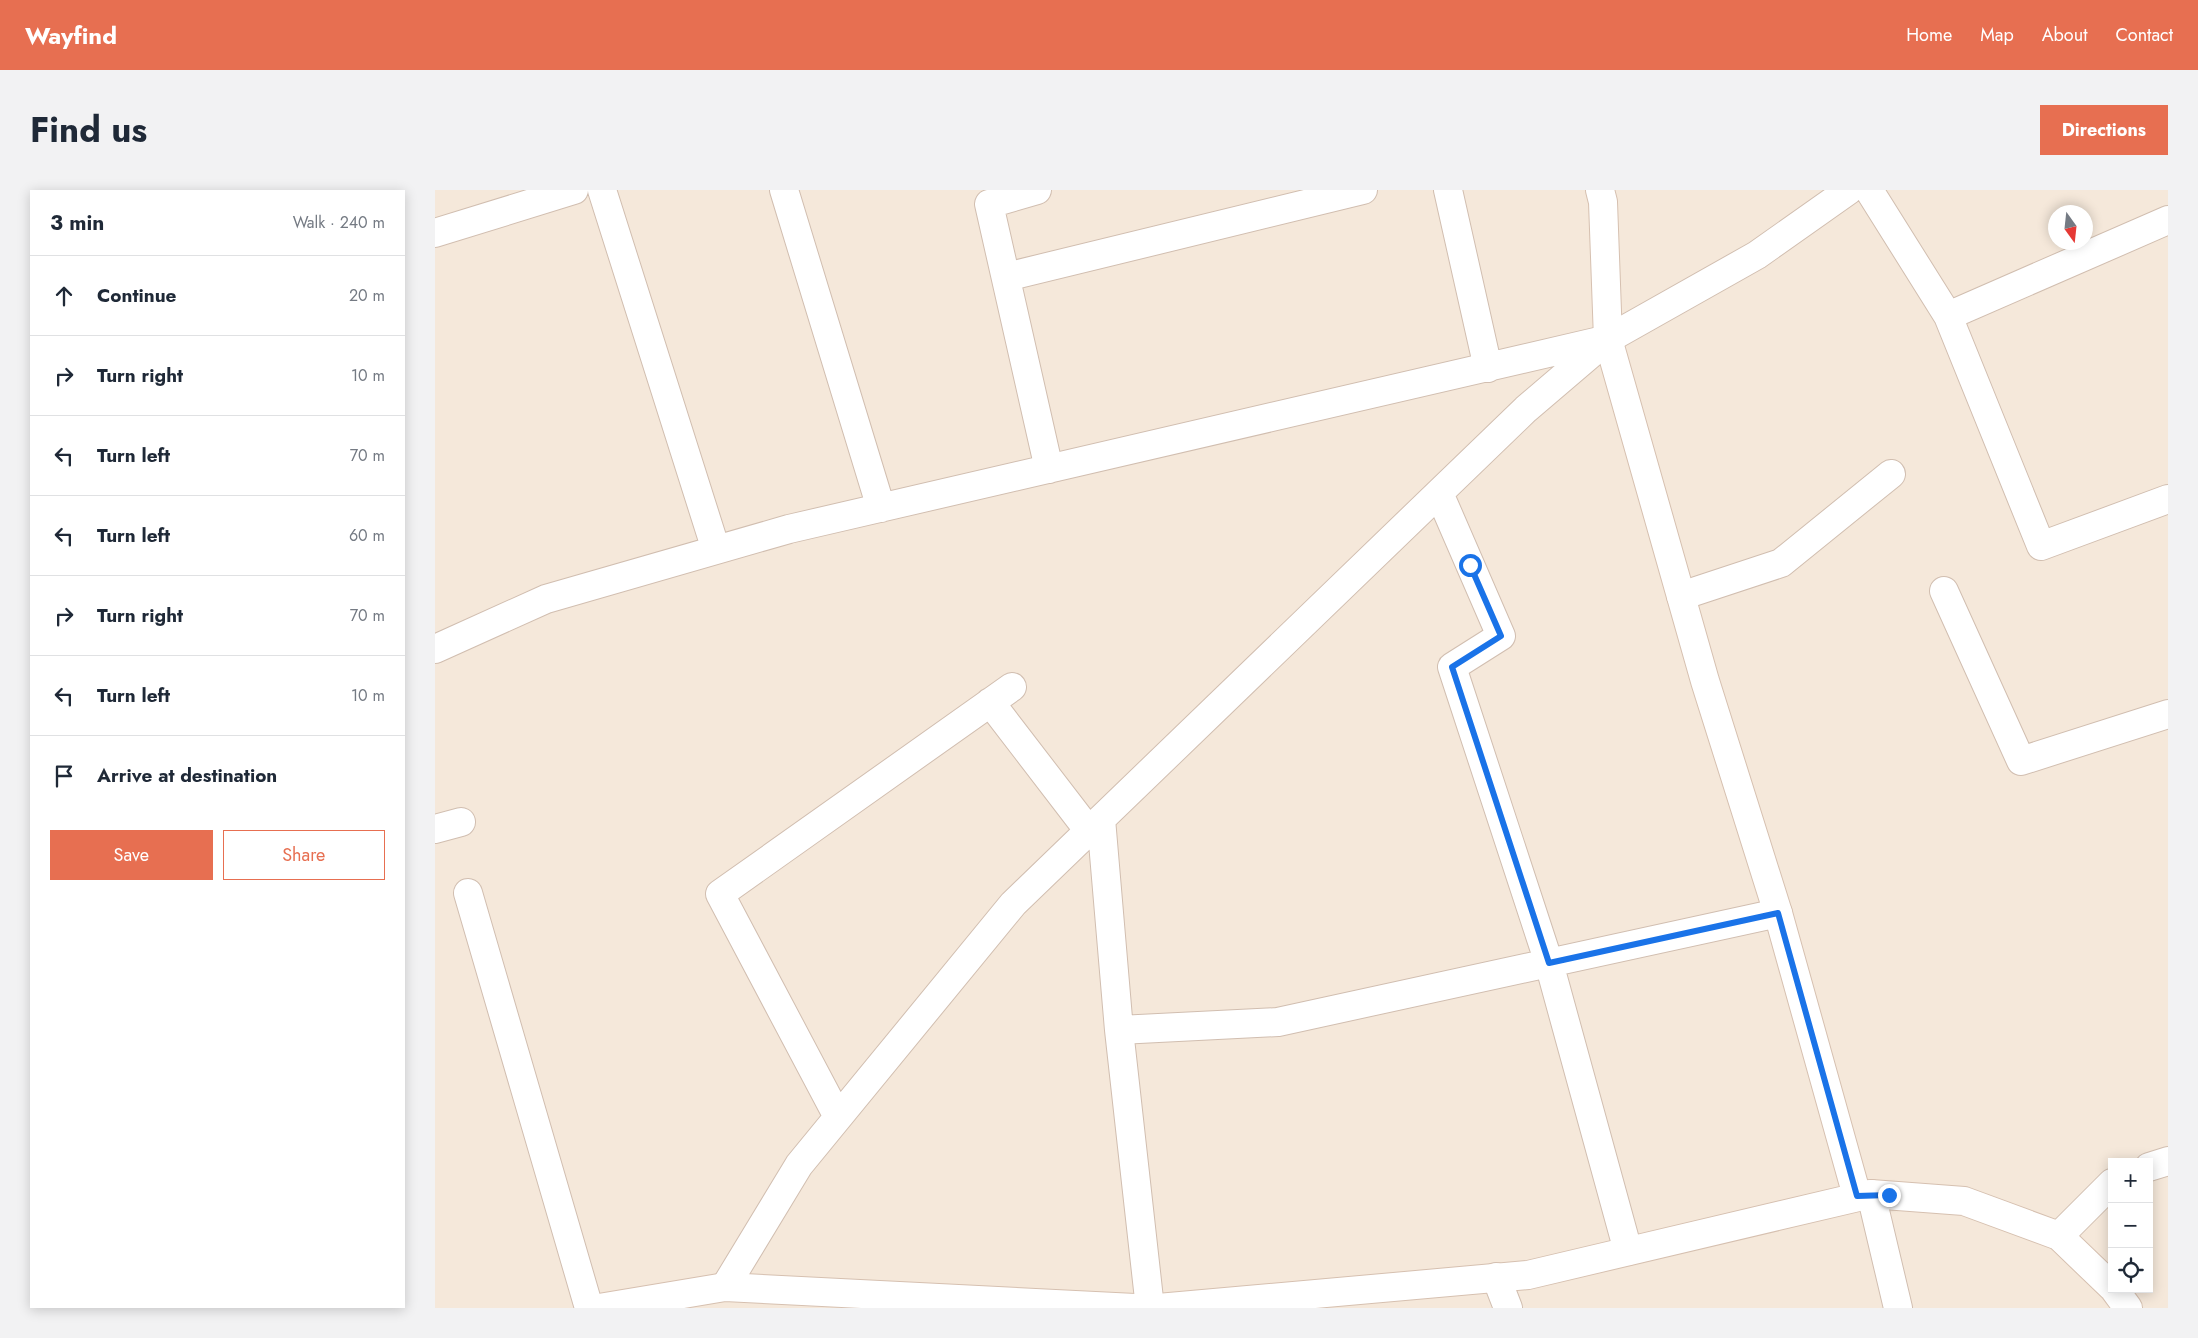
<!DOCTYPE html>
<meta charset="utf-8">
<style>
:root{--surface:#fff;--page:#f2f2f3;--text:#1f2937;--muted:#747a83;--line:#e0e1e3;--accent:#e76f51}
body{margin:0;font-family:Jost,sans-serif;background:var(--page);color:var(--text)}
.controls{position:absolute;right:15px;bottom:15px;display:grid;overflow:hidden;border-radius:0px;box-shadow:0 2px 12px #0003}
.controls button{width:45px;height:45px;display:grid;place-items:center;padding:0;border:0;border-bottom:1px solid var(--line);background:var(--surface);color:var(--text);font:25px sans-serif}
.compass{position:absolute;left:1613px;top:15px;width:45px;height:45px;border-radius:50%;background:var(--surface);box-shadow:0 2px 12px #0003;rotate:165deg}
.stop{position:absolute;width:15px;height:15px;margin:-11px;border:4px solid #1a73e8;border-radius:50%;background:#fff}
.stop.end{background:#1a73e8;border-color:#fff;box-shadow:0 1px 5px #0008}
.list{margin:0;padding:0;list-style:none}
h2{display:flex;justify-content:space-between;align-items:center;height:65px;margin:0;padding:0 20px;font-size:21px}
h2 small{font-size:16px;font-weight:400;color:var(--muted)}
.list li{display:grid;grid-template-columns:32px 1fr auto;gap:15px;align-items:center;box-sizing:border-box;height:80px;padding:0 20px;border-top:1px solid var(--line)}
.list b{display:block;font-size:19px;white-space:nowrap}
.list em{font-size:16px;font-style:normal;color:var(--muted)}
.actions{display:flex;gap:10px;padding:15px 20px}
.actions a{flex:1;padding:11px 0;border:1px solid var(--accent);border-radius:0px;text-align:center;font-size:18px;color:var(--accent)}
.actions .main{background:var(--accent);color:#fff}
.icon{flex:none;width:28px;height:28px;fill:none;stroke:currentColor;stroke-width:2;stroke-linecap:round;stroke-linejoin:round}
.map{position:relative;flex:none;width:1733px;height:1118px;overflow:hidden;border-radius:0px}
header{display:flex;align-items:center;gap:30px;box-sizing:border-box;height:70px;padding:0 25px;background:var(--accent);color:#fff}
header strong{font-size:24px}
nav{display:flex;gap:28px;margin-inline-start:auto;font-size:18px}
.intro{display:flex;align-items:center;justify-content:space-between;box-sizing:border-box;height:120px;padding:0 30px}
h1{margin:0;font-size:35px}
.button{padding:12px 22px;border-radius:0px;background:var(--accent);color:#fff;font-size:18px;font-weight:700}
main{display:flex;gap:30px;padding:0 30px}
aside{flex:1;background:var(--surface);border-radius:0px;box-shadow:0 2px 12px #0003}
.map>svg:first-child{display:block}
</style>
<header>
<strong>Wayfind</strong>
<nav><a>Home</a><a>Map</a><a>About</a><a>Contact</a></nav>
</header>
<div class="intro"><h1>Find us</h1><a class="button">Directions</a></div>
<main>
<aside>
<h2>3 min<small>Walk · 240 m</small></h2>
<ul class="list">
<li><svg class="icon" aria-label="ahead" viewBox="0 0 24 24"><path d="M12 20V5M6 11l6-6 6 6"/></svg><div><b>Continue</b></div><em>20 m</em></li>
<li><svg class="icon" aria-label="right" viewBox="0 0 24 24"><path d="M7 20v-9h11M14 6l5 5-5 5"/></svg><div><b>Turn right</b></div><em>10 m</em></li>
<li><svg class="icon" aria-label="left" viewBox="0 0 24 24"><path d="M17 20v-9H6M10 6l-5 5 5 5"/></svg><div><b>Turn left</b></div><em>70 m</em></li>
<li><svg class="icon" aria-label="left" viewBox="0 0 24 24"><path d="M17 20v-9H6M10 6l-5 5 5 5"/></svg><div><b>Turn left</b></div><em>60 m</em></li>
<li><svg class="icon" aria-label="right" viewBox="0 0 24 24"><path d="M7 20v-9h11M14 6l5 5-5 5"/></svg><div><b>Turn right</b></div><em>70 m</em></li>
<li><svg class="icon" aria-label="left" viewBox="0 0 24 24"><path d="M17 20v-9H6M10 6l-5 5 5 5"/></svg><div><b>Turn left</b></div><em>10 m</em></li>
<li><svg class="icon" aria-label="arrive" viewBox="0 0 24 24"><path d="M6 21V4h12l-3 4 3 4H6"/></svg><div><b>Arrive at destination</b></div></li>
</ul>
<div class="actions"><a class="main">Save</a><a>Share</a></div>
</aside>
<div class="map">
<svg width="1733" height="1118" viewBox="0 0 1733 1118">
<rect width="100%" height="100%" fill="#fdf6ec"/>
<path fill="#f5e8da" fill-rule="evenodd" d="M0,0h1733v1118h-1733zM1620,22h30v30h-30zM1677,972h37v127h-37z"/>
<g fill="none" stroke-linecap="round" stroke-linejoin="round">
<g stroke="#d1beb0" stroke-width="30">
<path id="street" d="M167,0l114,360
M349,0l97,318
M602,0l-48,14 60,265
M1013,0l40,178
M1434,0l79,126 220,-96
M0,43l139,-43
M571,87l357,-87
M1513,126l93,230 127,-47
M1004,303l62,143 -49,31 97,296 79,288
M1509,401l77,170 147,-47
M1246,406l100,-33 110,-89
M0,459l111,-50 243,-70 815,-189
M555,512l99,129
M666,629l18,211
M0,639l26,-7
M33,703l121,415
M403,927l-118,-223 292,-207
M1714,977l19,-6
M1436,1004l27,114
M1624,1046l53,-53
M1061,1087l12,31
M290,1097l74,-122 214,-261 513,-495 82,-70 149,-84 92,-65
M715,1118l-31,-278 159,-8 500,-109"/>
</g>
<g stroke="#d6c0b0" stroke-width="30">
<path id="secondary" d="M1165,0l3,12 5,137 97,342 73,232 79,283
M1679,1099l14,19
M164,1118l126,-21 410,21
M723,1118l370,-33 343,-81 93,7 95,35 53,51"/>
</g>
<use href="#street" stroke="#fff" stroke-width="28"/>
<use href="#secondary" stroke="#fff" stroke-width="28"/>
</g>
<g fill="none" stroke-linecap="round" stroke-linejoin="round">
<path stroke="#1a73e8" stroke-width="6" d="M1035,375l31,71 -49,31 97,296 229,-50 79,283 32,-1"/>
</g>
</svg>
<div class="controls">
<button>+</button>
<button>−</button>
<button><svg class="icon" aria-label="locate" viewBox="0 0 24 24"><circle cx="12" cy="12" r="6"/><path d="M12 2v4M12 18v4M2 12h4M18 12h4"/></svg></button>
</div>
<svg class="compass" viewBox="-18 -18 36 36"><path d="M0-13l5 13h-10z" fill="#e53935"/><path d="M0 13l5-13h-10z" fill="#747a83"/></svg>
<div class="stop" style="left:1035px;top:375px"></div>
<div class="stop end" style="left:1454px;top:1005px"></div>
</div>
</main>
